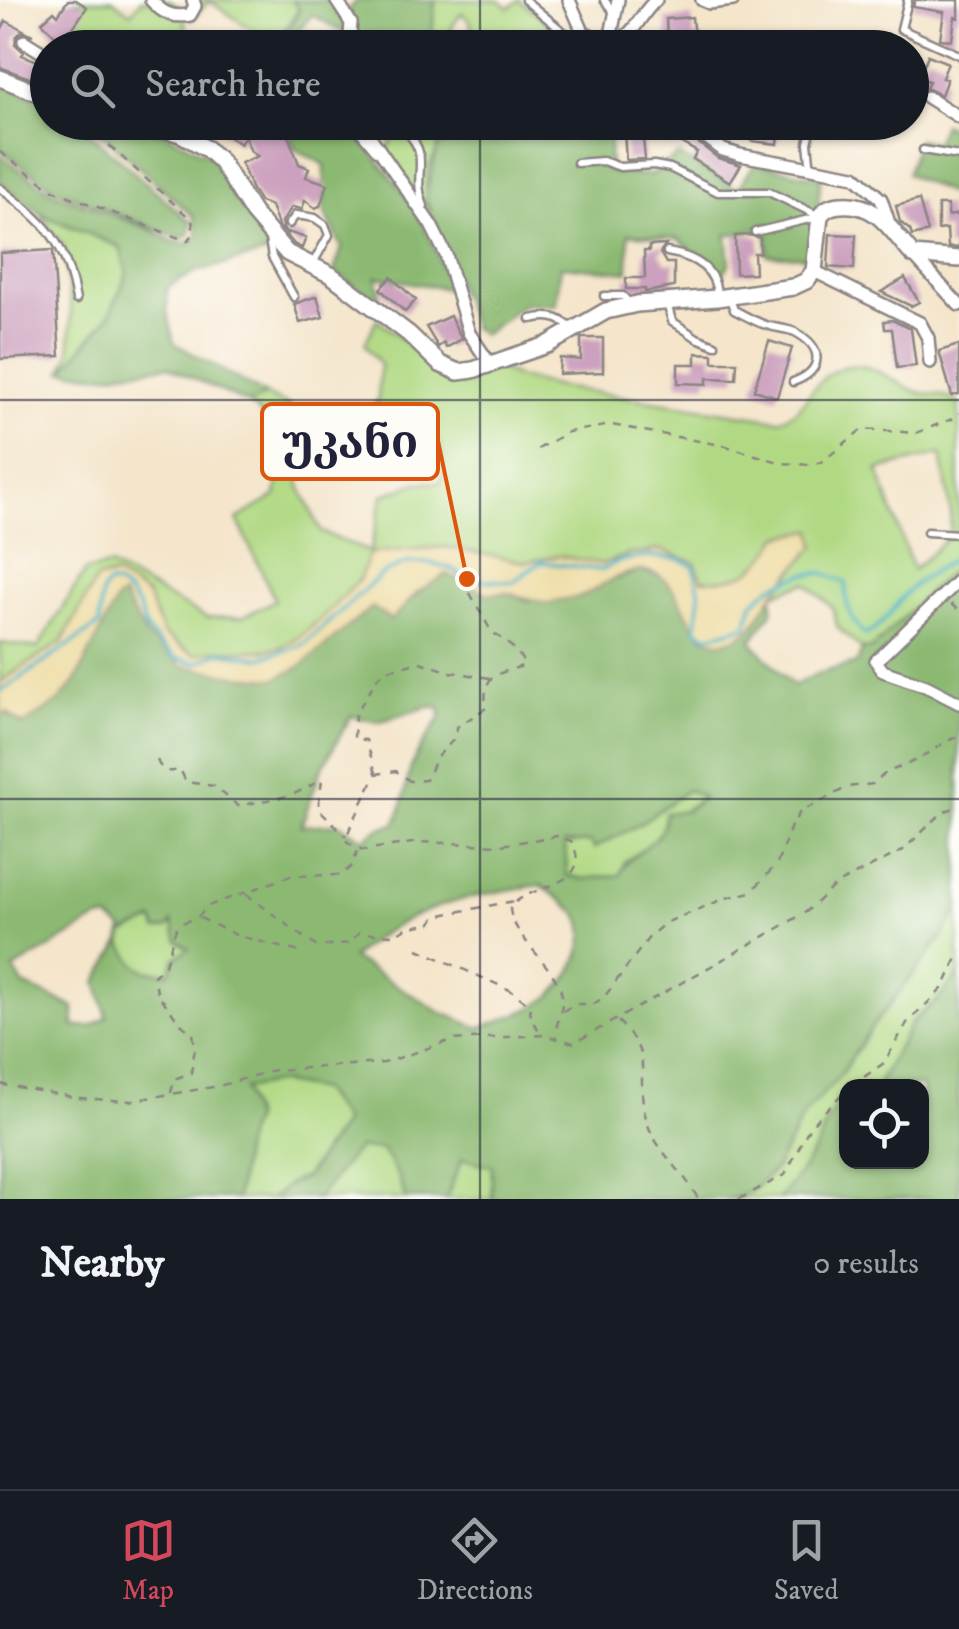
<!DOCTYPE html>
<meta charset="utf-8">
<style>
:root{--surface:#171b24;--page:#242831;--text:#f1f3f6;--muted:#9ea1a6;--line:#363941;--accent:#d1495b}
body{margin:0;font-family:"IM FELL DW Pica","Noto Serif Georgian",serif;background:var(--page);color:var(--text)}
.controls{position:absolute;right:30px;bottom:30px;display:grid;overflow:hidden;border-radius:20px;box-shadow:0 2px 8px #0004}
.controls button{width:90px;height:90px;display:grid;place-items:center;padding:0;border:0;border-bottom:2px solid var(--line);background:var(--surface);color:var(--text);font:50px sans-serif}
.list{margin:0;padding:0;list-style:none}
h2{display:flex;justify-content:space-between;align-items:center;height:130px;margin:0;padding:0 40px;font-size:42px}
h2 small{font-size:32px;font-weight:400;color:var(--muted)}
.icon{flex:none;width:55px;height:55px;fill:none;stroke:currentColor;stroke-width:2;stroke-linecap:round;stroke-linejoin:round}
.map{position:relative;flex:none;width:959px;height:1199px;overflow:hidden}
.search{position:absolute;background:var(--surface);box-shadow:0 2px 8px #0004;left:30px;right:30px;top:30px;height:110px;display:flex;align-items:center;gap:25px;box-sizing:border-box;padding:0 35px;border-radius:55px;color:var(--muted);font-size:38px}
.sheet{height:290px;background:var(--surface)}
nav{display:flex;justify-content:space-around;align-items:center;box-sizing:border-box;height:140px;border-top:2px solid var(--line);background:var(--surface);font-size:28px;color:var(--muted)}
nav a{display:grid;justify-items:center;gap:5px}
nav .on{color:var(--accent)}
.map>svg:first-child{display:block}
</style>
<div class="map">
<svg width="959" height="1199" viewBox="0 0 959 1199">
<rect width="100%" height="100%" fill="#fdfcf7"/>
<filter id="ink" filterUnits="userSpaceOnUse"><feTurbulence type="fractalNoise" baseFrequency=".01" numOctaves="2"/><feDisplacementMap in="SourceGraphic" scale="20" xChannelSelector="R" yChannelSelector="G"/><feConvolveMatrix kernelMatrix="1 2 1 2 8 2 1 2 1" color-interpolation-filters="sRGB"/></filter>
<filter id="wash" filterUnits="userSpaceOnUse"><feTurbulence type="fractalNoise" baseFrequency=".0048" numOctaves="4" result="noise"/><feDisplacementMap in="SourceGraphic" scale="40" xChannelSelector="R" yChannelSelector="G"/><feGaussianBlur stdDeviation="2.25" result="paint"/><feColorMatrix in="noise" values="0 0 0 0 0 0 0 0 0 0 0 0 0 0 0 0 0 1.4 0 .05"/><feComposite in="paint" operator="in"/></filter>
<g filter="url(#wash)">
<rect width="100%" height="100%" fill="#f4e5cb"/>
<path fill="#b1d984" stroke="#6a7e60" stroke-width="2.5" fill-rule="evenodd" d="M75,0h38l18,13 10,-13h28l14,10 4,23 -15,14h-43l-16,-9 -9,9 -51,1 31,-41z
M196,0h96l7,9 -25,35 -65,-43 -16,18z
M435,0h65l9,8 10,-8 38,30 -27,17h-64l4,-4 1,-20 -9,-10 -9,12 -4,22 -18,1z
M493,122l3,2 -8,9c-9,0 -23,-2 -32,2 -28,13 -35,50 -27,77l-43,-61 8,-14 -7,-12 7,-2z
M40,214l80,33 7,27 -18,42 -46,55 7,-18 1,-41 -7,-66z
M377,319l35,29 21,25 36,4 27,-9 24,10 39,9 220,33c26,-9 29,-32 50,-46 34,-23 58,6 86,17 17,7 22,-1 44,12v162c-32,25 -58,57 -88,85l-9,-1 -24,-21 -6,-21 -26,-24 -33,11 42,-48 -35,-10c-5,8 -11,18 -17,26 -34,40 -94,6 -132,-8l-29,10 -43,-8 -34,6 -79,-15 -76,6c-4,9 -7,21 -12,28 -19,26 -61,66 -93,70 -25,3 -44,-4 -70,4l-32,-21 -17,-39 -31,-20 -19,5 -34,62 -62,40v-39l38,5 47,-77 25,-5 97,52 36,-1 32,-17 -38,-81 39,-23 9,-55 -13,-17 -23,-20 17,-9 24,11 10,80 21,46 49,20 13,-57 34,-12 24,-1c11,-61 -26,-57 -73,-65l10,-18 2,-35 -15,-20zM941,454l10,59 -1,23 -37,34 -35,-100z
M688,789l16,7 -39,28 -8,17 -32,20 -5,14 -38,4 -15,-4 -2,-31 26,-2 3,6 44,-23z
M959,908v66l-20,25 -27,22 -35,65h-31v11c-17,14 -20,29 -29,48 -10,20 -24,37 -39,54h-49l23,-8 23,-22 30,-56 34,-36 33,-50 71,-91z
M154,920l3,9 15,-8 6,20 11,7 -19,25c-32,-2 -32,-2 -48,-29l2,-11z
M278,1082l43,8 23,32 -39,55 -15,6 -19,16h-35c7,-31 3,-49 17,-80l-9,-30z
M358,1148l24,1 16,25 8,25h-94l6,-2z
M461,1159l31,6v34h-46z"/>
<path fill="#8cb972" stroke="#576e56" stroke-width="2.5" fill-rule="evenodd" d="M292,0h38c9,10 17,19 15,33l-33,-18 -27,32 -13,1 19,-22 8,-16z
M358,0h77l-4,47h-19l-2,-7 -17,7h-40l3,-23 -8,-15z
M0,83l47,19 1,20 30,1 113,99 -1,11 -5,5 -11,-2 -119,-47 -55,-40z
M493,122l117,1 -1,49 42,3 27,-20 60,34 17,-26 66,15 -9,77 -6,2 -38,-2 -1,-27 -40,7 3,28 -7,11 -45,-35 -49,-5 -1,38 -67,-6 -5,39 -31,-2 -42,32 -10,-7 -48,-131 16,-63 47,-1z
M90,123h35l42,11 45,23 60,95 -77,20 -28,16v23l7,32 92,52 -17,9 -82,-38 -64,9 -40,-4 46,-55 18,-42 -7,-27 -80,-34 -40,-31v-27l51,37 99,37 21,12 17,3 10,-10 -4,-17z
M285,123h59l10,9c41,47 80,95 94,157l-71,-12 3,28 -46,-34 8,-23 -18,-37 1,-46 -30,-16z
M943,124l16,9v65l-52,-24 11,-35 17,4z
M959,565v19l-7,8 7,9v307l-16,28 -71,91 -33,50 -34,36 -30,56 -23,22 -22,8h-238v-33l-30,-7 -16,40h-40l-9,-25 -15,-25 -24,-1 -40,49 -47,2 19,-16 16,-6 38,-55 -23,-32 -43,-8 -34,7 9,30c-14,31 -10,49 -17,80h-236v-484l5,-3 18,13 35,-23 17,-20 42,-84 6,-2 23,40 93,40 113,-52 20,-18 19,14c17,-18 33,-36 56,-46l41,20 20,-1 19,7 55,-3 18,-13 41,-13 21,6 12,10 80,38 19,-31 -1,18 -21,29 42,45 24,-12 40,-11 5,-14h9c30,-27 56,-59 88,-84zM427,707h13l1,10c-11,16 -23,32 -30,51 -7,21 -5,34 -16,56l-16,4 -15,11 -26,-15 -37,2 19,-54 31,-56 27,6zM688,790l15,7 -16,13 -22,3c0,34 -35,34 -45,62l-38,4 -15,-4 -2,-31 26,-2 3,6 44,-23zM541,885c11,9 28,19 37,30 8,12 6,25 2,37 -17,52 -55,59 -101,76l-39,-16 -88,-54c52,-50 120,-64 189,-73zM108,918l15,11 -4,16 -22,37 10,35 -15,9 -18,1v-20l-51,-22 -9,-16 84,-50zM154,920l3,10 11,-2 4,-6 6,19 11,7 -14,10 -6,15c-31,-2 -31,-2 -47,-29l2,-11z
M959,974v225h-181c15,-17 29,-34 39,-54 9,-19 12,-34 29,-48v65h76v-76h-45l36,-65 26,-22z"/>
<path fill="#eeda9e" stroke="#887e6c" stroke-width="2.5" d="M813,530l3,16c-14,15 -29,30 -41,46 -13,17 -19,37 -39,46 -55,24 -44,-67 -95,-67 -20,0 -39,15 -56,24 -11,6 -24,1 -36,9l-41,-11 -20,1 -41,-20 -30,19 -26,27 -19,-13 -72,60 -25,12 -36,-3 -56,-10 -37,-30 -23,-40 -6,3 -42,83 -17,20 -35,23 -17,-13 -6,3v-33l62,-40 34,-62 19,-5 32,20 16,39 23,16 9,5 18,-5 49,1 20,-4 15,-8 25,-21 37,-38 11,-27 76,-6 79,15 34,-6 43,8 29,-10 29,-4 35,12 7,18c43,1 55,-9 78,-44z"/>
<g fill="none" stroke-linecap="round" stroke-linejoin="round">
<path stroke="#41afbd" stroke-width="4" d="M0,692l99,-67 3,-33 7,-8 8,1 12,9 10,14 7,22 17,17 13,11 20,5 24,-11 40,6 43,-13 79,-71 24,-11h24l22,6 15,10 46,3 28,-20 61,8 17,-9 29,-5 31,3 15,7 6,29 -4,34 13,7 37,-10 7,-23 19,-17 32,-12 20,-1 22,10c-1,22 3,35 19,52 22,-11 28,-30 46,-47 14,-14 32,-21 48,-33"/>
</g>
<g id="blocks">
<path fill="#cca1bf" d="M68,0h8l11,7 -15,22 4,4 -12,12 -22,-23 12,-11 4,4z
M915,0h44v18l-4,-1 -3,23 -12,-1 4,-27 -31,-5z
M692,17l2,20h8v9l-21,2 -1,-9 -13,1 -1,-21z
M6,21l27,14 -12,-3 -5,5 -1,7 9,8 -2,3 26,10v20l-48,-18v-35z
M928,55l20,8 -6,15 5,1 -6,16 -15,-7 3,-7 -10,-3z
M220,122h20l15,11 19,-8 12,5 13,34 10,4 -3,9 22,7 -8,22 -5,2 -10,-8 -3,9 -10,-2 -10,15 2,9 22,7 -4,10 -8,-4 -16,-19 -7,-19 -11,-4 -8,-12 -11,-27 17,-7 -7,-4 -6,-16 -5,8 -24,-16z
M753,122l27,3 -2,19 -27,-3z
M642,127l3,32 -19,1 -2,-29z
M684,132l34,26 23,7 -11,17 -37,-23 4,-7 -19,-11z
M919,200l9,32 -16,4 -2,-6 -10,-8 -4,-16z
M938,205h10v11l11,-2v34l-11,-1 -1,-18 -9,1z
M830,234l26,1 -2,34 -26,-2z
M749,235l11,3v15h-6l1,20 -19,1 -1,-38z
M666,245l-6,8 6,10h8v24l-29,5v-3h-19v-11h19l-1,-27h5v-5z
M53,250l7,106 -60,3v-106z
M391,277l25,23 -11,12 -25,-23z
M905,278l14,24 -8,4 -30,-14z
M317,296l6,21 -23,6 -6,-19z
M450,316l12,23 -16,9 -2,-5 -6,4 -12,-20z
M892,320l19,9 5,37 -19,2 -5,-39h-7l-1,-8z
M581,338h22v34l-44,2 1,-16 21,2z
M769,341l23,7 -15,49 -23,-7z
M959,345v49l-7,2 -13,-45z
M696,353l17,1v8h24l-1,17 -29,-1v6l-29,-1v-19h18z"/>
</g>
</g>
<g filter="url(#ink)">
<use href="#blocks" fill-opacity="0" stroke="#8b8483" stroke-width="2.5"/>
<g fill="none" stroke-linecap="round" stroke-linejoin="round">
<g stroke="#8b8483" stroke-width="11">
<path id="lane" d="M525,0l58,48
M604,0l10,12
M908,0l-7,29 58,26
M351,122l25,30
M396,122c42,34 13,48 28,84
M923,150l36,6
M577,163l26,-2 17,6 34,-2 16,3 48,24h51l48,23
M811,170l-3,-27 5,-21
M0,188c46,35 66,53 76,112
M289,224l7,-9 19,3 10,7 4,10 -17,30
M755,232l63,-15
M269,239l3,18 22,40
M667,252c25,4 49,15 50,44
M604,296h19l6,7
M729,296l5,14c10,5 20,11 29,14 10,4 22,4 32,8 30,16 28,39 -2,50
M667,303l5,18 25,17 18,7
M531,319c17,-4 27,-3 40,9
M927,532l32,2"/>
</g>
<g stroke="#8b8483" stroke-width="16">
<path id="street" d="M151,0c11,13 21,18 39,15l5,-9 -2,-6
M336,0l15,23 -2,25
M569,0l14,32 13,6 14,-1
M702,0l7,3 24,-3
M24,41l24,15
M609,45c28,-9 27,-27 47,-45
M609,45l9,-45
M927,97l32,20
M360,122l71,103 15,30 23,78 21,31
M686,122l37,28 17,5 115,21 26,23 8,24
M913,255l46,50
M814,271l106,52 8,15 2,24
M959,580l-83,81 7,10 43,15 33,17"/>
</g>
<g stroke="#8b8483" stroke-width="20">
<path id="secondary" d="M0,78l48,19
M138,122l43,12 26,15 14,13 32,51 34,40 44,22 78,59 31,30 18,8 15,-2 74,-25 59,-34 31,-7 80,-6 76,-11 13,-6 8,-10 6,-55c6,-8 10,-10 21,-11 36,-4 51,27 72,50l46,4"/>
</g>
<path stroke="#8b8483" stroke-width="2.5" stroke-dasharray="8 8" stroke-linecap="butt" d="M0,152l53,38 134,51 7,-7 -2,-14 -109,-98
M538,449l30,-17 44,-7 114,21 56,17 29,2 11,-3 40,-33 54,4 41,-16 2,-4
M462,579l29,52 25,19 9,15c-27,10 -43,6 -39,43l-29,19 -1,10 -21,22 -9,21 -16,1 -14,-10 -20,3 -30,63 2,6 15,7 56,-8 82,3 56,-9 14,5c26,48 -43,41 -61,67 1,27 41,54 51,83 5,18 -7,31 -5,48
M951,604l8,7
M157,760c4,11 12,14 23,9l6,13 28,4 24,20 54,-11 30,-15 -4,28 28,28
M376,773l-10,-33 -12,-1 1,-24 23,-38 10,-7 32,-8 31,10 39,6
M246,894l71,53 32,-4 10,-10 34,2 14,-7 24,-5 5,-7 78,-15
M200,918l36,17 67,18
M418,949l92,41 19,14 3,17 10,13
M563,1011l12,-7h19l11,-8 45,-60 15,-13 61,-25 25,-6 26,-28 14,-38 9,-14 48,-25 25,-3c13,-15 26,-15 43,-24 15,-8 27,-18 43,-24
M618,1021c38,38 17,49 27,93 7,36 38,54 53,85
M0,1084l78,14 51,3 90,-15 55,-16 110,-7 68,-23 91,-5 31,8 205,-115 27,-16 29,-27 67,-34 41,-39 16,-6
M851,1086l33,-23 23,-40 36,-35 16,-34
M171,1093l3,-14 17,-6 4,-25 -2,-15c-21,-12 -22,-28 -35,-36l-4,-21 11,-11 12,-40 21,-8 10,-11 82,-30 51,-1 11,-9 6,-16
M739,1199l46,-24 25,-49 36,-36"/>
<use href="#lane" stroke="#fff" stroke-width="6"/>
<use href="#street" stroke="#fff" stroke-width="11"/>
<use href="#secondary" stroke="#fff" stroke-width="15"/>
</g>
</g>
<path fill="none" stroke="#22223b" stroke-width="2.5" stroke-opacity="0.55" d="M480,0v48M480,122v1077M0,400h959M0,799h959"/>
<path fill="none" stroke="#de560e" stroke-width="4" d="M467 579L438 441"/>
<circle fill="#de560e" stroke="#fdfcf7" stroke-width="4" cx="467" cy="579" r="10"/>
<rect fill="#fdfcf7" stroke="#de560e" stroke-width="4" x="262" y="404" width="176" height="75" rx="10"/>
<g font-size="45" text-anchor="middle" font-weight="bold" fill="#22223b">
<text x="350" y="457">უკანი</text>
</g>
</svg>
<div class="controls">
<button><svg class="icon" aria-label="locate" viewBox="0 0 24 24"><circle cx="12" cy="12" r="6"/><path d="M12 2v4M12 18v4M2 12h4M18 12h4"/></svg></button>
</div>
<div class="search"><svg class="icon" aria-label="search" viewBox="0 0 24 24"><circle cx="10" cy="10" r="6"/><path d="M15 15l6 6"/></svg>Search here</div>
</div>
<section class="sheet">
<h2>Nearby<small>0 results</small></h2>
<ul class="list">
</ul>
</section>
<nav>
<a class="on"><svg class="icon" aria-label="map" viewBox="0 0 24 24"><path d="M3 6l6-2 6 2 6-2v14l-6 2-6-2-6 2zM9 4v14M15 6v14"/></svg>Map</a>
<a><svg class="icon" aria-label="directions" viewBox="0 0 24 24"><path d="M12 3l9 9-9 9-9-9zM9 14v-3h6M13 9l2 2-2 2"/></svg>Directions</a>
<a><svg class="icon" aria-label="saved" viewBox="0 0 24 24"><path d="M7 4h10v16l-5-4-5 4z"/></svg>Saved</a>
</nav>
